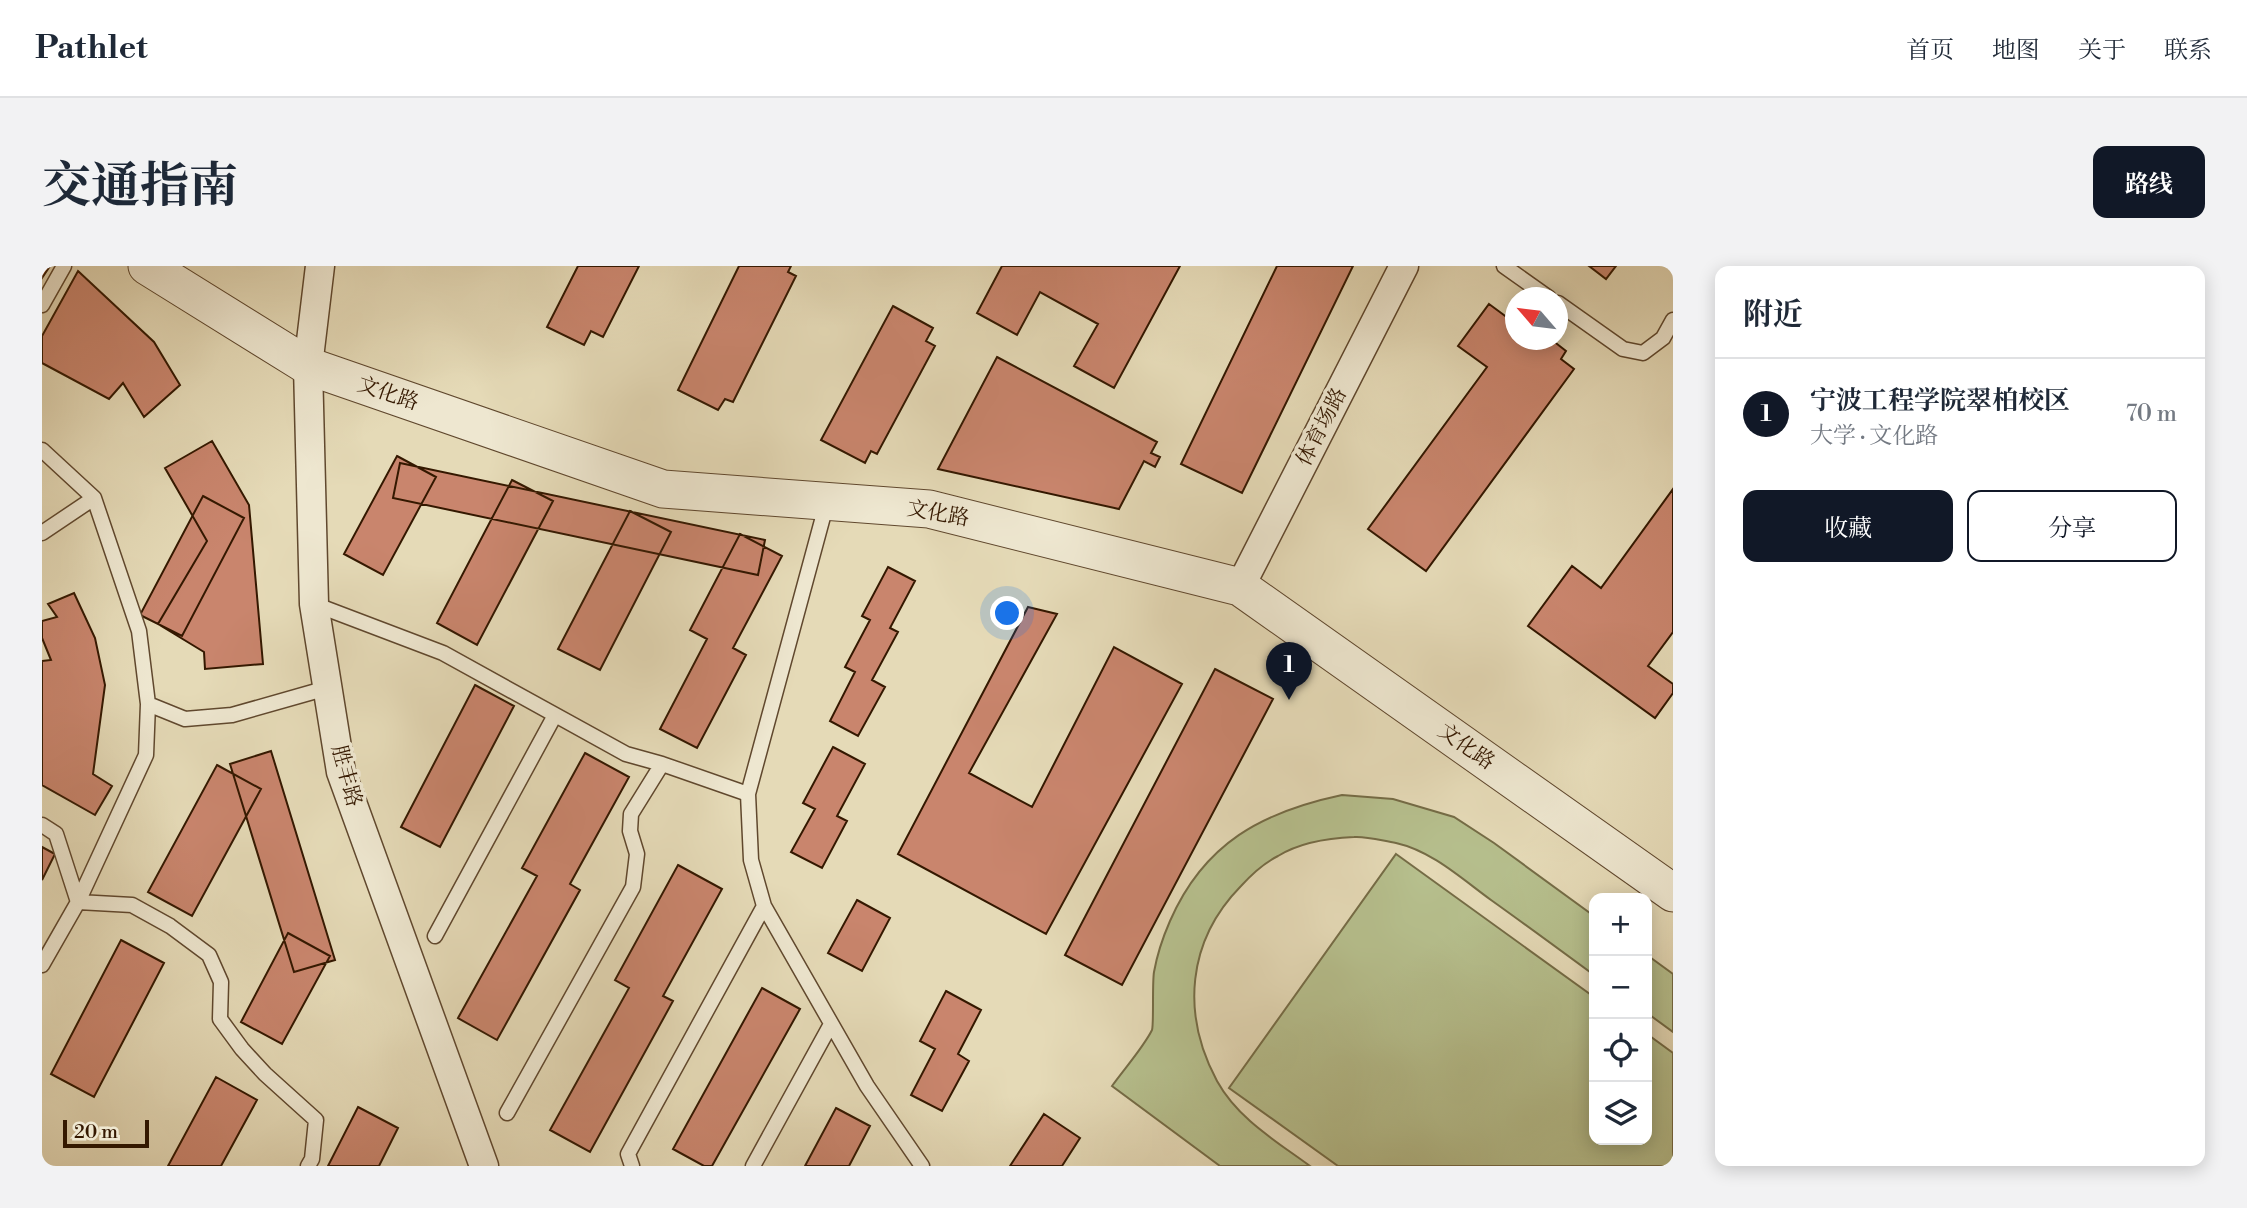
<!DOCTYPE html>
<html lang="zh">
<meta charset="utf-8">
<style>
:root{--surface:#fff;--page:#f2f2f3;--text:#1f2937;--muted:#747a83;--line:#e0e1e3;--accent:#111827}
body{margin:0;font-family:"Libre Bodoni","Noto Serif SC",serif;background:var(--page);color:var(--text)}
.controls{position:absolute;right:21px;bottom:21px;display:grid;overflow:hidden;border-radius:14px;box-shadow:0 4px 18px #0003}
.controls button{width:63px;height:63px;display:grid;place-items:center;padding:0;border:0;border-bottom:2px solid var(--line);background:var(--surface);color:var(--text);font:35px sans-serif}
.compass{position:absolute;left:1463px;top:21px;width:63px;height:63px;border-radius:50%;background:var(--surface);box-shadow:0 4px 18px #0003;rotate:298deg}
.scale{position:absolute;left:21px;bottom:18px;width:86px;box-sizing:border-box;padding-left:7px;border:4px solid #341800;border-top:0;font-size:19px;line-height:24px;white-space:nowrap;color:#341800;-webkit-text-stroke:5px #eee7d0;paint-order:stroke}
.you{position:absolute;left:966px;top:348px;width:24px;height:24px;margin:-18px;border:5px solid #fff;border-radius:50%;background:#1a73e8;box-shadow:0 0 0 10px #1a73e833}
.badge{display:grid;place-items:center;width:46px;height:46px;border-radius:50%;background:var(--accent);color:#fff;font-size:23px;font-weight:700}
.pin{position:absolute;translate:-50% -58px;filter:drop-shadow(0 2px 4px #0008)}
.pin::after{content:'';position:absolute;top:37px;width:24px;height:21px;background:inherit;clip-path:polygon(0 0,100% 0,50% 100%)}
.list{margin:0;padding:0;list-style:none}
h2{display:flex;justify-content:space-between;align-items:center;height:91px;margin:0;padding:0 28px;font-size:30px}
h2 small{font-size:23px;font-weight:400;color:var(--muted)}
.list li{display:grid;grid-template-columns:46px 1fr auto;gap:21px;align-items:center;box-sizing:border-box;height:112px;padding:0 28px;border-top:2px solid var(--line)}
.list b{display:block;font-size:26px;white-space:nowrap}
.list p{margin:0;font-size:23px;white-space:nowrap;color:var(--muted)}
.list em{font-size:23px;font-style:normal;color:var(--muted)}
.actions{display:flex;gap:14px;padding:21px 28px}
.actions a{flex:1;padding:16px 0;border:2px solid var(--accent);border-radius:14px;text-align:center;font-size:24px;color:var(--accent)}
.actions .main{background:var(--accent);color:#fff}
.icon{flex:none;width:38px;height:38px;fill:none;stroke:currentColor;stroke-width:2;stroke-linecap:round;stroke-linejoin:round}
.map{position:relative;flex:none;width:1631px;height:900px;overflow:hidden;border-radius:14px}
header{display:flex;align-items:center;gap:42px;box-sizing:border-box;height:98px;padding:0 35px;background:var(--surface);border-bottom:2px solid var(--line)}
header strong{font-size:33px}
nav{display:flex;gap:38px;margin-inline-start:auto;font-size:24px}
.intro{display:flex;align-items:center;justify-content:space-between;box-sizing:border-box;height:168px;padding:0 42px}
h1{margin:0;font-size:49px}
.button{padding:18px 32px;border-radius:14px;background:var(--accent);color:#fff;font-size:24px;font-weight:700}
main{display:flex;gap:42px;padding:0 42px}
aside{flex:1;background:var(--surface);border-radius:14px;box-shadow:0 4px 18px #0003}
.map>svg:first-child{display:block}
</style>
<header>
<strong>Pathlet</strong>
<nav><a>首页</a><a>地图</a><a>关于</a><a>联系</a></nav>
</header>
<div class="intro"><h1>交通指南</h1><a class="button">路线</a></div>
<main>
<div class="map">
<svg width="1631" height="900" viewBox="0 0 1631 900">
<rect width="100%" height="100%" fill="#e5dab7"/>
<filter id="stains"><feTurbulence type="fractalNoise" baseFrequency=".00286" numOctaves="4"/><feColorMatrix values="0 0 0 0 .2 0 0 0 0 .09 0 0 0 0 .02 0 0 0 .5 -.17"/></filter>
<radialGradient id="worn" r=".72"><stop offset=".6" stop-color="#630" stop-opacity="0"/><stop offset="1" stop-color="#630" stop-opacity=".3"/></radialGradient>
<path fill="#b6bf8d" stroke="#756c46" stroke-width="2" d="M1300,529l51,4 61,18 40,26 100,73v59c-34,-25 -68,-50 -103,-75 -29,-21 -59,-49 -95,-57 -13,-2 -29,-7 -42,-6 -24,1 -55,6 -76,19 -14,7 -27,19 -37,30 -54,55 -60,128 -24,195 21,38 59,60 93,85h-90l-108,-80c12,-17 31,-38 40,-56 2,-6 0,-46 2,-58 3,-17 9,-35 16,-51 34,-78 92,-109 172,-126z
M1354,588l198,143v143h53v-106l26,19v113h-335l-109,-78z
M1605,689l26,19v58l-26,-19z"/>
<path fill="#c9856d" stroke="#341800" stroke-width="2" d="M0,0h8l-8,12z
M536,0h61l-36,71 -12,-6 -7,14 -37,-18z
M697,0h52l-3,6 8,4 -63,126 -8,-3 -7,11 -40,-20z
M960,0h178l-66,122 -40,-22 24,-42 -58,-32 -23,43 -40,-22z
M1235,0h76l-111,227 -61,-29z
M1547,0h27l-10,13z
M36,5l76,71 26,43 -36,32 -21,-34 -14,16 -67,-36v-27z
M1447,38l27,20v16h21l9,6 6,-6 14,11 -5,8 13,10 -148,202 -58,-42 119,-162 -29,-21z
M851,40l40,22 -7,13 9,5 -58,108 -6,-3 -6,12 -44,-23z
M955,91l160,85 -6,11 9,4 -5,10 -11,-6 -25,48 -181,-40z
M170,175l37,64 14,159 -58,5 -1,-17 -46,-28 49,-83 -42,-73z
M355,190l39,21 -53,98 -39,-21z
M358,197l365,77 -7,35 -365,-77z
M470,214l41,21 -76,144 -40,-22z
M1631,223v143l-25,34 25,18v9l-18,25 -127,-92 44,-60 29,22z
M161,230l41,22 -62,118 -42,-21z
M588,245l41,21 -71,138 -42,-21z
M698,268l42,22 -49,92 13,7 -49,93 -37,-19 47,-90 -17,-9z
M846,301l27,14 -25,47 8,4 -26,48 13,7 -27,49 -28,-15 25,-49 -10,-5 25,-47 -8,-4z
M32,327l21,45 10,47 -12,89 19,12 -17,29 -53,-30v-124l9,-1 -9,-22v-17l15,-4 -9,-13z
M986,341l29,7 -88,159 63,34 82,-160 68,37 -136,250 -148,-80z
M1173,403l58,30 -151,286 -57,-30z
M433,419l39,21 -74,141 -39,-20z
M791,481l32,17 -28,52 10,5 -25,47 -31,-16 24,-43 -12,-6z
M229,485l64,209 -41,12 -64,-208z
M543,487l44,24 -59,107 10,6 -83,150 -39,-22 79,-142 -15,-8z
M175,499l44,24 -69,127 -44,-24z
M0,581l13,7 -13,26z
M636,599l44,24 -59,107 10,5 -83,151 -40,-22 79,-142 -14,-8z
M815,634l33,18 -28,53 -34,-18z
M246,667l42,23 -48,88 -41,-22z
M79,674l43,23 -70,134 -43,-23z
M720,722l38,21 -88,157h-8l-31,-17z
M904,725l35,19 -23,44 11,7 -27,50 -31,-16 24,-46 -15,-8z
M174,811l41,23 -36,66h-53z
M316,841l40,21 -19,38h-51z
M794,842l34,18 -21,40h-44z
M1002,848l36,24 -18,28h-52z"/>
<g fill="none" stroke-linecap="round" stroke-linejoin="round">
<g stroke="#60482e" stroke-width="17">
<path id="service" d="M1462,0l45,32
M1516,37l65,46 20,4 20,-15 10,-18
M0,39l22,-39
M0,184l52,48 45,133 9,73 37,15 47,-4 95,-27
M785,236l-79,292 3,66 13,46 103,180 55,80
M0,267l52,-35
M272,338l129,49 183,101 36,10 86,30
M0,559l14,9 22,68 54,3 38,21 39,29 12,27 -1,37 22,30 23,25 51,46 -4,39 -4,7
M393,670l120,-221
M0,699l36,-63 68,-147 2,-51
M465,847l126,-226 4,-33 -7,-23 1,-17 31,-50
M590,900l-4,-12 136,-248
M711,900l78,-142"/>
</g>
<g stroke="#60482e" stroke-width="31">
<path id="minor" d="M278,0l-12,100 6,238 27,168 143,394
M1198,321l164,-321"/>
</g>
<g stroke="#60482e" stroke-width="39">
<path id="tertiary" d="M105,0l161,100 355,123 266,20 311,78 433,306"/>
</g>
<use href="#service" stroke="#eee7d0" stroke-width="14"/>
<use href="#minor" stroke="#eee7d0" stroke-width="28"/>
<use href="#tertiary" stroke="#eee7d0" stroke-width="37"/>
</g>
<g text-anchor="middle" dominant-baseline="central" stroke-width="7" stroke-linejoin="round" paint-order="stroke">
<g font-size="21" fill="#341800" stroke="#eee7d0">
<text transform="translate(346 128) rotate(19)">文化路</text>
<text transform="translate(1280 161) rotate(-63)">体育场路</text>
<text transform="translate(896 248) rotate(10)">文化路</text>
<text transform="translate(1424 481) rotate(35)">文化路</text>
<text transform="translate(304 510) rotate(75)">胜丰路</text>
</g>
</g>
<rect width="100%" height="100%" filter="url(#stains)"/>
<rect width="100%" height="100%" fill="url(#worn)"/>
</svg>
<div class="controls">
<button>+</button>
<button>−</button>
<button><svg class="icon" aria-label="locate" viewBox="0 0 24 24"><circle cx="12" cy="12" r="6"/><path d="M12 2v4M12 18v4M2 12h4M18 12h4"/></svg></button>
<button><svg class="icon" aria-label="layers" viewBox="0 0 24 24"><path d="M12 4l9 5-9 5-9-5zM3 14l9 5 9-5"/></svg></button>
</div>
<svg class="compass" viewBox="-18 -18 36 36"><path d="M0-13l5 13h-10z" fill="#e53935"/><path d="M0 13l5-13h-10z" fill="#747a83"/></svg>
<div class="scale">20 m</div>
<div class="you"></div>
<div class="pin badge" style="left:1247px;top:434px">1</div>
</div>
<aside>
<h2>附近<small></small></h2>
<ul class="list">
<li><span class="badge">1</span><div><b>宁波工程学院翠柏校区</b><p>大学 · 文化路</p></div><em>70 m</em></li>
</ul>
<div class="actions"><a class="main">收藏</a><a>分享</a></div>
</aside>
</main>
